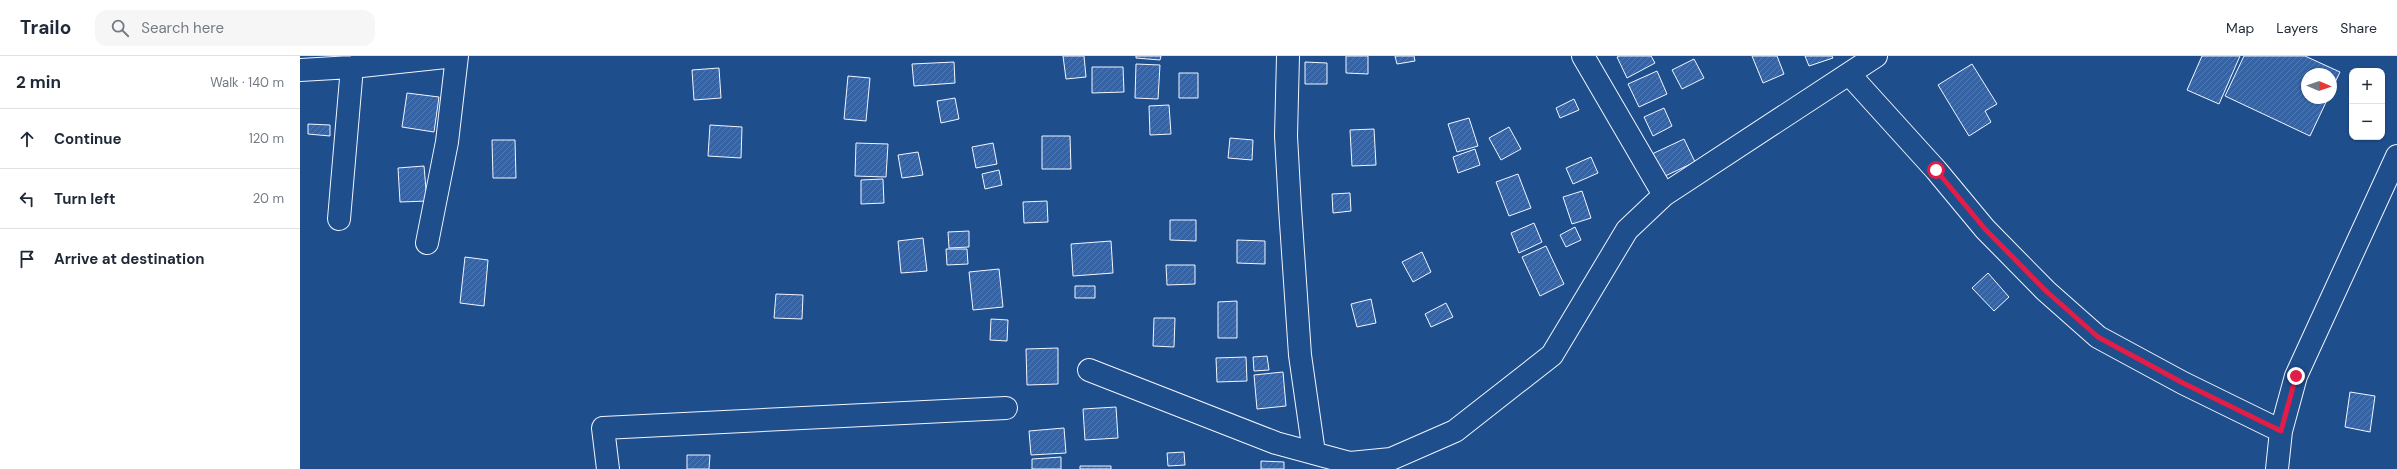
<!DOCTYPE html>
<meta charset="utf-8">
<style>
:root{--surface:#fff;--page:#f6f6f7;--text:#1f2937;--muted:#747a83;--line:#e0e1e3}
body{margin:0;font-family:"DM Sans",sans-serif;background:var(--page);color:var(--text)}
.controls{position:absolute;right:12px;top:12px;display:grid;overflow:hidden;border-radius:8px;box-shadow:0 1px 3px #0004}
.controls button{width:36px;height:36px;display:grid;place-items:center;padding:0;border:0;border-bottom:1px solid var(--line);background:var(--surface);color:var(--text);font:20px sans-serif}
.compass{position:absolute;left:2001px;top:12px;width:36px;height:36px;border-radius:50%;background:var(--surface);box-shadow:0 1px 3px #0004;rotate:92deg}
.stop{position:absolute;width:12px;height:12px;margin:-9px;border:3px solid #e11d48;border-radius:50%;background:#fff}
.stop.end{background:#e11d48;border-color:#fff;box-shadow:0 1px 4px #0008}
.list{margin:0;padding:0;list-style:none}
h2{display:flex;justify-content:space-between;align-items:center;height:52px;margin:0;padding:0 16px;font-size:17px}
h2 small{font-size:13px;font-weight:400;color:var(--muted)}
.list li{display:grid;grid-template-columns:26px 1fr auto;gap:12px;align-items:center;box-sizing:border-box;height:60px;padding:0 16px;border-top:1px solid var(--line)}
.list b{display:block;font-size:15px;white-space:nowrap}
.list em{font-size:13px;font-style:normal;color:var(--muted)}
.icon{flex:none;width:22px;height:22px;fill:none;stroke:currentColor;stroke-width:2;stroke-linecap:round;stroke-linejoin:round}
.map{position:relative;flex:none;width:2097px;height:413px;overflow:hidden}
header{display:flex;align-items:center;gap:24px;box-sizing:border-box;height:56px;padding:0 20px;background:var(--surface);border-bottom:1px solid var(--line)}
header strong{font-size:19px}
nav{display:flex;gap:22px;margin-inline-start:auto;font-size:14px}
.search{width:280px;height:36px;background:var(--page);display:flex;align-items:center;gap:10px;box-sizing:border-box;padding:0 14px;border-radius:12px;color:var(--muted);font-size:15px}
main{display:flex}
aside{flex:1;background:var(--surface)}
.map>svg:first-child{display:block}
</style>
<header>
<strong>Trailo</strong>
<div class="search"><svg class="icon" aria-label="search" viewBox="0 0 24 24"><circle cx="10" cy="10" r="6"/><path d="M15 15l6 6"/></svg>Search here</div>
<nav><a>Map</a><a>Layers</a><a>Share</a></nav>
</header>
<main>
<aside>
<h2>2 min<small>Walk · 140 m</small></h2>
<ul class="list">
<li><svg class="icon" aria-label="ahead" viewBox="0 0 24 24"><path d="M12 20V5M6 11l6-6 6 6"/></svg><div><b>Continue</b></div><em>120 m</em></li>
<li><svg class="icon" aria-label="left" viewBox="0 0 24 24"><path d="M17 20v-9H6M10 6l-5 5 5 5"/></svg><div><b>Turn left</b></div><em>20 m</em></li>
<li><svg class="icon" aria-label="arrive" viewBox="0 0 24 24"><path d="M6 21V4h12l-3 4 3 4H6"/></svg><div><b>Arrive at destination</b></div></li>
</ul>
</aside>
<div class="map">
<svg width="2097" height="413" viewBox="0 0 2097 413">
<defs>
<pattern id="building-hatch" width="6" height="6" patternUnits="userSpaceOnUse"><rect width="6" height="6" fill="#3563a3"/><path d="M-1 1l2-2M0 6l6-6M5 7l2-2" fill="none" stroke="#537ab1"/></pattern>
</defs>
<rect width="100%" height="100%" fill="#1f4e8c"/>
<path fill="url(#building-hatch)" stroke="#f2f6ff" d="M763,0h21l2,21 -20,2z
M836,0h25l-1,4 -24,-2z
M1046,0h22v18l-22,-1z
M1095,0h19l1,5 -18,3z
M1319,0h32l4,7 -28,15 -10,-21z
M1452,0h25l7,18 -21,9z
M1505,0h27l1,2 -24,8z
M1902,0h38l-21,48 -32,-14z
M1944,0h61l35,16 -9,19v-17h-24v24h21l-18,38 -85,-40z
M1394,3l10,19 -22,11 -10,-19z
M654,6l1,21 -41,3 -2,-22z
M1005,6l22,1v21h-22z
M836,8l24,1 -2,34 -23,-1z
M1672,8l25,40 -12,7 6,11 -22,14 -31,-51z
M792,11h31l1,25 -32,1z
M419,12l2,30 -27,2 -2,-30z
M1357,15l10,23 -28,13 -11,-23z
M879,17h19v25h-19z
M548,20l22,2 -4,43 -22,-2z
M107,37l32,4 -5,35 -32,-5z
M655,42l4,21 -18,4 -4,-22z
M1274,43l5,11 -19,8 -4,-10z
M869,49l2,29 -21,1 -1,-29z
M1364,52l8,18 -19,10 -9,-19z
M1169,62l9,28 -21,6 -9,-28z
M8,68l22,1v11l-22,-2z
M410,69l32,2 -1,31 -33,-2z
M1209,71l12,22 -20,11 -12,-22z
M1074,73l2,36 -24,1 -2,-36z
M742,80h28l1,33h-29z
M930,82l23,2 -1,20 -24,-2z
M1384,83l11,23 -32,15 -11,-23z
M192,84h23l1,38h-23z
M556,87l32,1 -2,33 -31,-1z
M693,87l4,21 -21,4 -4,-21z
M1175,93l5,16 -22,8 -5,-16z
M618,96l5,23 -21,3 -4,-23z
M1291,101l7,16 -25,11 -7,-16z
M124,110l3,35 -27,1 -2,-34z
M699,114l3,15 -17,4 -3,-15z
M1218,118l13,34 -22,8 -13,-34z
M583,123l1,24 -23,1v-24z
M1282,135l9,27 -19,6 -9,-27z
M1050,137l1,18 -18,2 -1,-19z
M747,145l1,21 -24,1 -1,-21z
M870,164h26v21l-26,-1z
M1234,167l8,19 -23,11 -8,-20z
M1275,171l6,13 -15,7 -6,-12z
M669,175v16l-20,1 -1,-16z
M623,182l4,33 -26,2 -3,-32z
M937,184l28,1v23l-28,-1z
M811,185l2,32 -40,3 -2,-32z
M1246,190l18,38 -24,12 -18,-39z
M646,193h21l1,15 -21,1z
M1122,196l9,20 -18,10 -11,-20z
M165,201l23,3 -4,46 -24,-3z
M866,209h29v19l-28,1z
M699,213l4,38 -30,3 -4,-38z
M1688,217l21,24 -15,14 -22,-23z
M775,230h20v12h-20z
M476,238l27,1 -1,24 -28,-1z
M1071,243l5,24 -19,4 -6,-23z
M937,245v37h-19v-36z
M1146,247l7,14 -22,10 -6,-13z
M854,262h21l-1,29 -21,-1z
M691,263l17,1 -1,21 -17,-1z
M758,292v36l-31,1 -1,-36z
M967,300l2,14 -15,1 -1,-14z
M946,301l1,24 -30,1 -1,-24z
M983,316l3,34 -29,3 -3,-34z
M2050,336l25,4 -5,36 -25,-5z
M816,351l2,31 -33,2 -2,-31z
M764,372l2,25 -35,2 -2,-24z
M884,396l1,13 -17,1 -1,-13z
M387,399h23l-1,14h-22z
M761,401v12h-29v-10z
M961,405l23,1v7h-23z
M780,410h31v3h-31z"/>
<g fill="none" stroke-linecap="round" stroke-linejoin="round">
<g stroke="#f2f6ff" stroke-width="24">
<path id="minor" d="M988,0l-2,80 4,72 10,147 14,98
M1283,0l81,139
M0,14l52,-3 103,-11
M1549,18l87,96 49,59 61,62 52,46 85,46 98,48
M39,163l13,-152
M127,187l20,-101 10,-86
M789,314l187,73 74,20 41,-4 64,-28 97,-76 75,-125 37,-35 212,-139
M308,413l-5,-41 403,-20
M1977,413l4,-38 15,-55 101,-220"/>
</g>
<use href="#minor" stroke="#1f4e8c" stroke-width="22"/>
</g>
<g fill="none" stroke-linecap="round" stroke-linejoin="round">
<path stroke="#e11d48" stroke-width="5" d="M1636,114l49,59 61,62 52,46 85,46 98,48 15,-55"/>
</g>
</svg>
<div class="controls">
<button>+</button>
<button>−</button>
</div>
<svg class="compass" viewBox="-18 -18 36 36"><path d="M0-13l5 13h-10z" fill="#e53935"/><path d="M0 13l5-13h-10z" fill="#747a83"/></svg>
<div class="stop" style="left:1636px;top:114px"></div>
<div class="stop end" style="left:1996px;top:320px"></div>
</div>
</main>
